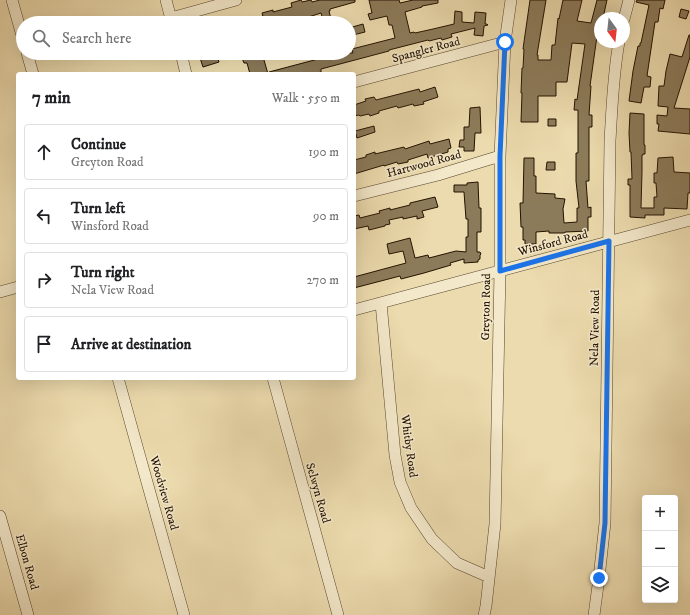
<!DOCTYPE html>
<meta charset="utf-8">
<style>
:root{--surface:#fff;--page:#f6f6f6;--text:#202124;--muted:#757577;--line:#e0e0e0}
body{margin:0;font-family:"IM FELL DW Pica",serif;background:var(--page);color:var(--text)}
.controls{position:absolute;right:12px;bottom:12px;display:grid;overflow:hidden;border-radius:4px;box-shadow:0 4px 16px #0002}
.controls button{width:36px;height:36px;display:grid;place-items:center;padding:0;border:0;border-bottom:1px solid var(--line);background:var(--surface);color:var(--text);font:20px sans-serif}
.compass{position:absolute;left:594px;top:12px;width:36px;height:36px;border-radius:50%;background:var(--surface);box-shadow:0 4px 16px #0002;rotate:165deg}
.stop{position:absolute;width:12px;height:12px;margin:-9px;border:3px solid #1a73e8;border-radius:50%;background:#fff}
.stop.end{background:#1a73e8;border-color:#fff;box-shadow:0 1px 4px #0008}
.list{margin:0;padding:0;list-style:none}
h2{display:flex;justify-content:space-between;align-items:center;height:52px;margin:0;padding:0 16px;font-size:17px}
h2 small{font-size:13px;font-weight:400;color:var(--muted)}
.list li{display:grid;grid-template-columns:26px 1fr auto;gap:12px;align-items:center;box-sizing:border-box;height:56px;margin:0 8px 8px;padding:0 8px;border:1px solid var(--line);border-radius:4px}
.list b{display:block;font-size:15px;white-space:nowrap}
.list p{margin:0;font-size:13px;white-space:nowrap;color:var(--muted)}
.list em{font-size:13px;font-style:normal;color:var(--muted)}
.icon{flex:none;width:22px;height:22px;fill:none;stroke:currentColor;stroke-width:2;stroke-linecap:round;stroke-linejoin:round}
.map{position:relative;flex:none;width:690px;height:615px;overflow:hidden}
.search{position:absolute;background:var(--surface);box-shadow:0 4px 16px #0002;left:16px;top:16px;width:340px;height:44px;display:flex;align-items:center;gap:10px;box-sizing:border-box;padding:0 14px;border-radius:22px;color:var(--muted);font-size:15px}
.panel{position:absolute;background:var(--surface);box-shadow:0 4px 16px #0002;left:16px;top:72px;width:340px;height:308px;border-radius:4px}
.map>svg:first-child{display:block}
</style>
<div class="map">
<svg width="690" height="615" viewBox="0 0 690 615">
<rect width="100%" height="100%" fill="#ecdbae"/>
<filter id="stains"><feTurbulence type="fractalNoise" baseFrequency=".005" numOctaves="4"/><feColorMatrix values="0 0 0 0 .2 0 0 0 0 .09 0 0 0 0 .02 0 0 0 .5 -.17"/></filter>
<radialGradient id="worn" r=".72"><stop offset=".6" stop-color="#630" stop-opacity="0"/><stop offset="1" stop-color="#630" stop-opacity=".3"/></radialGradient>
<path fill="#8c7b5a" stroke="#231200" d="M301,0l1,2 9,-2 1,2 8,-2h35v2l-25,7v2h-1l3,12h-8l-3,-10 -25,8 -1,-2 -12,4h-38v-2l18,-5 -1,-3 11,-3v2l19,-5 -1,-4z
M369,0h30l1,3 13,-3h25v3l-16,3v1l-17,5 5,21 4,-1 1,1 18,-4 21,-5 1,-13 7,1v10l12,1 1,-11 11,1 -1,11h2l1,1 -4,1 -1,10 -9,-1 1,-7 -24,6 1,3 -10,3 -1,-2 -12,3 -1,-1 -39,10v1l-68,18v3l-8,2h-44v-2l53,-14 15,-4 -1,-1h17l-1,-4 43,-11 -3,-13h-3l-2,-9 -17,4 -2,-6 4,-1z
M530,0h16l-9,55h1v5h13l1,-15h3l3,-27 1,1 4,-19h19l-5,21 14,2 6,-23h10l-4,18h-3v7l-2,12 -1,-1 -7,50h1l-2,29h3v12h-3v54h-3l2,27 3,-1v10h-3v14l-23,1v1h-16v-2l-13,1v12h-11v-4h-2v-13h-2l-1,-24h3l1,-45h10v18h2v17l19,1v4l10,1 -2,10 1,14 13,-1v-14h2l-3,-27v-28h2v-43h-4l1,-11 2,1 8,-56 -13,-1 -5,39h-11v14h-18v26h-17l1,-29h-1l1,-25h1l1,-19h-1z
M637,0h28l-2,9 -3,-1 -2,14h-3l-8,54 4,1 -1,10h-6l-3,16 -12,-2 4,-30 5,-25h2v-3h1l8,-38 -13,-3z
M681,9l8,2 -3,8 -7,-2z
M363,24l2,8 -16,4v-8z
M689,35h1v22l-16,51 16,1v25l-32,-3 1,-7h-2v-9l10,1 1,-9 -10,-1 1,-20h5l2,-15 4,-17 12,3z
M216,53l3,9 -16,5 -3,-9z
M240,53h22l6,21h-18l-3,-11h-3z
M435,87l3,10 -15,5 1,2 -10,2 -1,-2 -15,4 -1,-2 -18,5v2l-9,3 -1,-2 -9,2 -1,-1 -5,1v-11l12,-4 -1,-2 9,-2 2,3 43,-11 1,3z
M480,107l1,26h-6l-1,18h-10v-4h-5l1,-7h4v-13h5l1,-19z
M630,113l14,1v31h1v9h-2v1h-1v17l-1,36h13v-11h3l-1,-14h-2v-10h3l1,-15 15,-1 1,15 16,1v20h-2l-1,16 -23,-1v7h-19v3l-15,-1v-32h-2v-6h4l-1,-27h-1l-1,-19z
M548,119h8v7h-8z
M374,126l1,6 -18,6 -2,-7z
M449,139l2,9 -3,1v3l-20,6 -1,-4 -19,6v2l-10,2 -1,-2 -13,4v-1l-30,9v-14l12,-3v-2l9,-3v2l29,-7 1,2 24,-8 1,3z
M547,162h8v8h-9z
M478,182l1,26h2v24h-4v20h3l1,2 -1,1v4l-2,1v2l-14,1v-4l-14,4 1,2 -27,8 -23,6 -1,-3 -46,12v-11l52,-14 -3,-12 -14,3 -2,-10 23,-6 5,20 13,-3 1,3 27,-7 10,1v-15h2v-18h-2l-2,-27h-10v-7h13v-2z
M435,197l3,10 -16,4 2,6 -7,2v-3l-14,3v-2l-14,3 1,4 -5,1v1l-16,4 -1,-4 -14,3v-13l5,-1 1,3 20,-5 -1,-2 11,-3v2l20,-5v-2z"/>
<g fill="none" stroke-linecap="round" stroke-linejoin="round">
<g stroke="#55442c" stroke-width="12">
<path id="minor" d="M12,0l11,39
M166,0l6,23
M171,18l65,-18
M624,19l5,-19
M27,53l6,21
M181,53l5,21
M354,82l151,-40
M354,196l84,-21 62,-19
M0,292l18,-5
M381,303l14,152 5,27 11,26 21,31 25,24 32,14
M354,310l336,-90
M118,378l66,237
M273,378l65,237
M0,516l28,99
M484,615l2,-9 9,-82 5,-253v-115l5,-114 6,-42
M594,615l5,-37 6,-55 5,-382c2,-33 3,-66 9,-99"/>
</g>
<use href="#minor" stroke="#f3e8ca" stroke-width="11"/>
</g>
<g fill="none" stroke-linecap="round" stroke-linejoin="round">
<path stroke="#1a73e8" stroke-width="5" d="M505,42l-5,114v115l109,-30 -4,282 -6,55"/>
</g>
<g text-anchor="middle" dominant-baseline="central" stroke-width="3" stroke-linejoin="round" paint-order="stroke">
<g font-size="12" fill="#231200" stroke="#f3e8ca">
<text transform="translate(426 50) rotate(-15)">Spangler Road</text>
<text transform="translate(424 164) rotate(-15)">Hartwood Road</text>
<text transform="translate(553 243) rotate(-15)">Winsford Road</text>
<text transform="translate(486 307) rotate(-89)">Greyton Road</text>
<text transform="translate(595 328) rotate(-89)">Nela View Road</text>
<text transform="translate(409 446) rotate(82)">Whitby Road</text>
<text transform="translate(164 493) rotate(74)">Woodview Road</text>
<text transform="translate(318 493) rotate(74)">Selwyn Road</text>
<text transform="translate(27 562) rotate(74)">Elbon Road</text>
</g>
</g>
<rect width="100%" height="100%" filter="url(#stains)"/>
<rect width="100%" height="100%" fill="url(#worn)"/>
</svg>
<div class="controls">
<button>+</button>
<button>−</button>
<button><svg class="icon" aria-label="layers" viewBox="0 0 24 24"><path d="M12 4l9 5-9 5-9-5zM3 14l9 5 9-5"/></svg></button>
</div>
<svg class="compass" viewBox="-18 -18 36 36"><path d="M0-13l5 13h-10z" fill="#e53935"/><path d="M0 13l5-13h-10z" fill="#757577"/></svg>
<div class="stop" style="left:505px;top:42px"></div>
<div class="stop end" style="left:599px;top:578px"></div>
<div class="search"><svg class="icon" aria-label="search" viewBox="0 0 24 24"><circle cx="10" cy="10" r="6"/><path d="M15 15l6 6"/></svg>Search here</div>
<section class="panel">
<h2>7 min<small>Walk · 550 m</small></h2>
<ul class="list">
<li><svg class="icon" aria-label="ahead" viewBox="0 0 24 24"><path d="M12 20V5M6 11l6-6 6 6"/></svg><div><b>Continue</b><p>Greyton Road</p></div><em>190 m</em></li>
<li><svg class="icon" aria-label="left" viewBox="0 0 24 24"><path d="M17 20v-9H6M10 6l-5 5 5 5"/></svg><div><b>Turn left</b><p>Winsford Road</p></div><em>90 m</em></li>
<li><svg class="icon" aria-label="right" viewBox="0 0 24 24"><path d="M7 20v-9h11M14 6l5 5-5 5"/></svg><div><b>Turn right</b><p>Nela View Road</p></div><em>270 m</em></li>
<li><svg class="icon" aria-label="arrive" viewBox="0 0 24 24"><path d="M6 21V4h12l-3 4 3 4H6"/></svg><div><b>Arrive at destination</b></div></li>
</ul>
</section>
</div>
